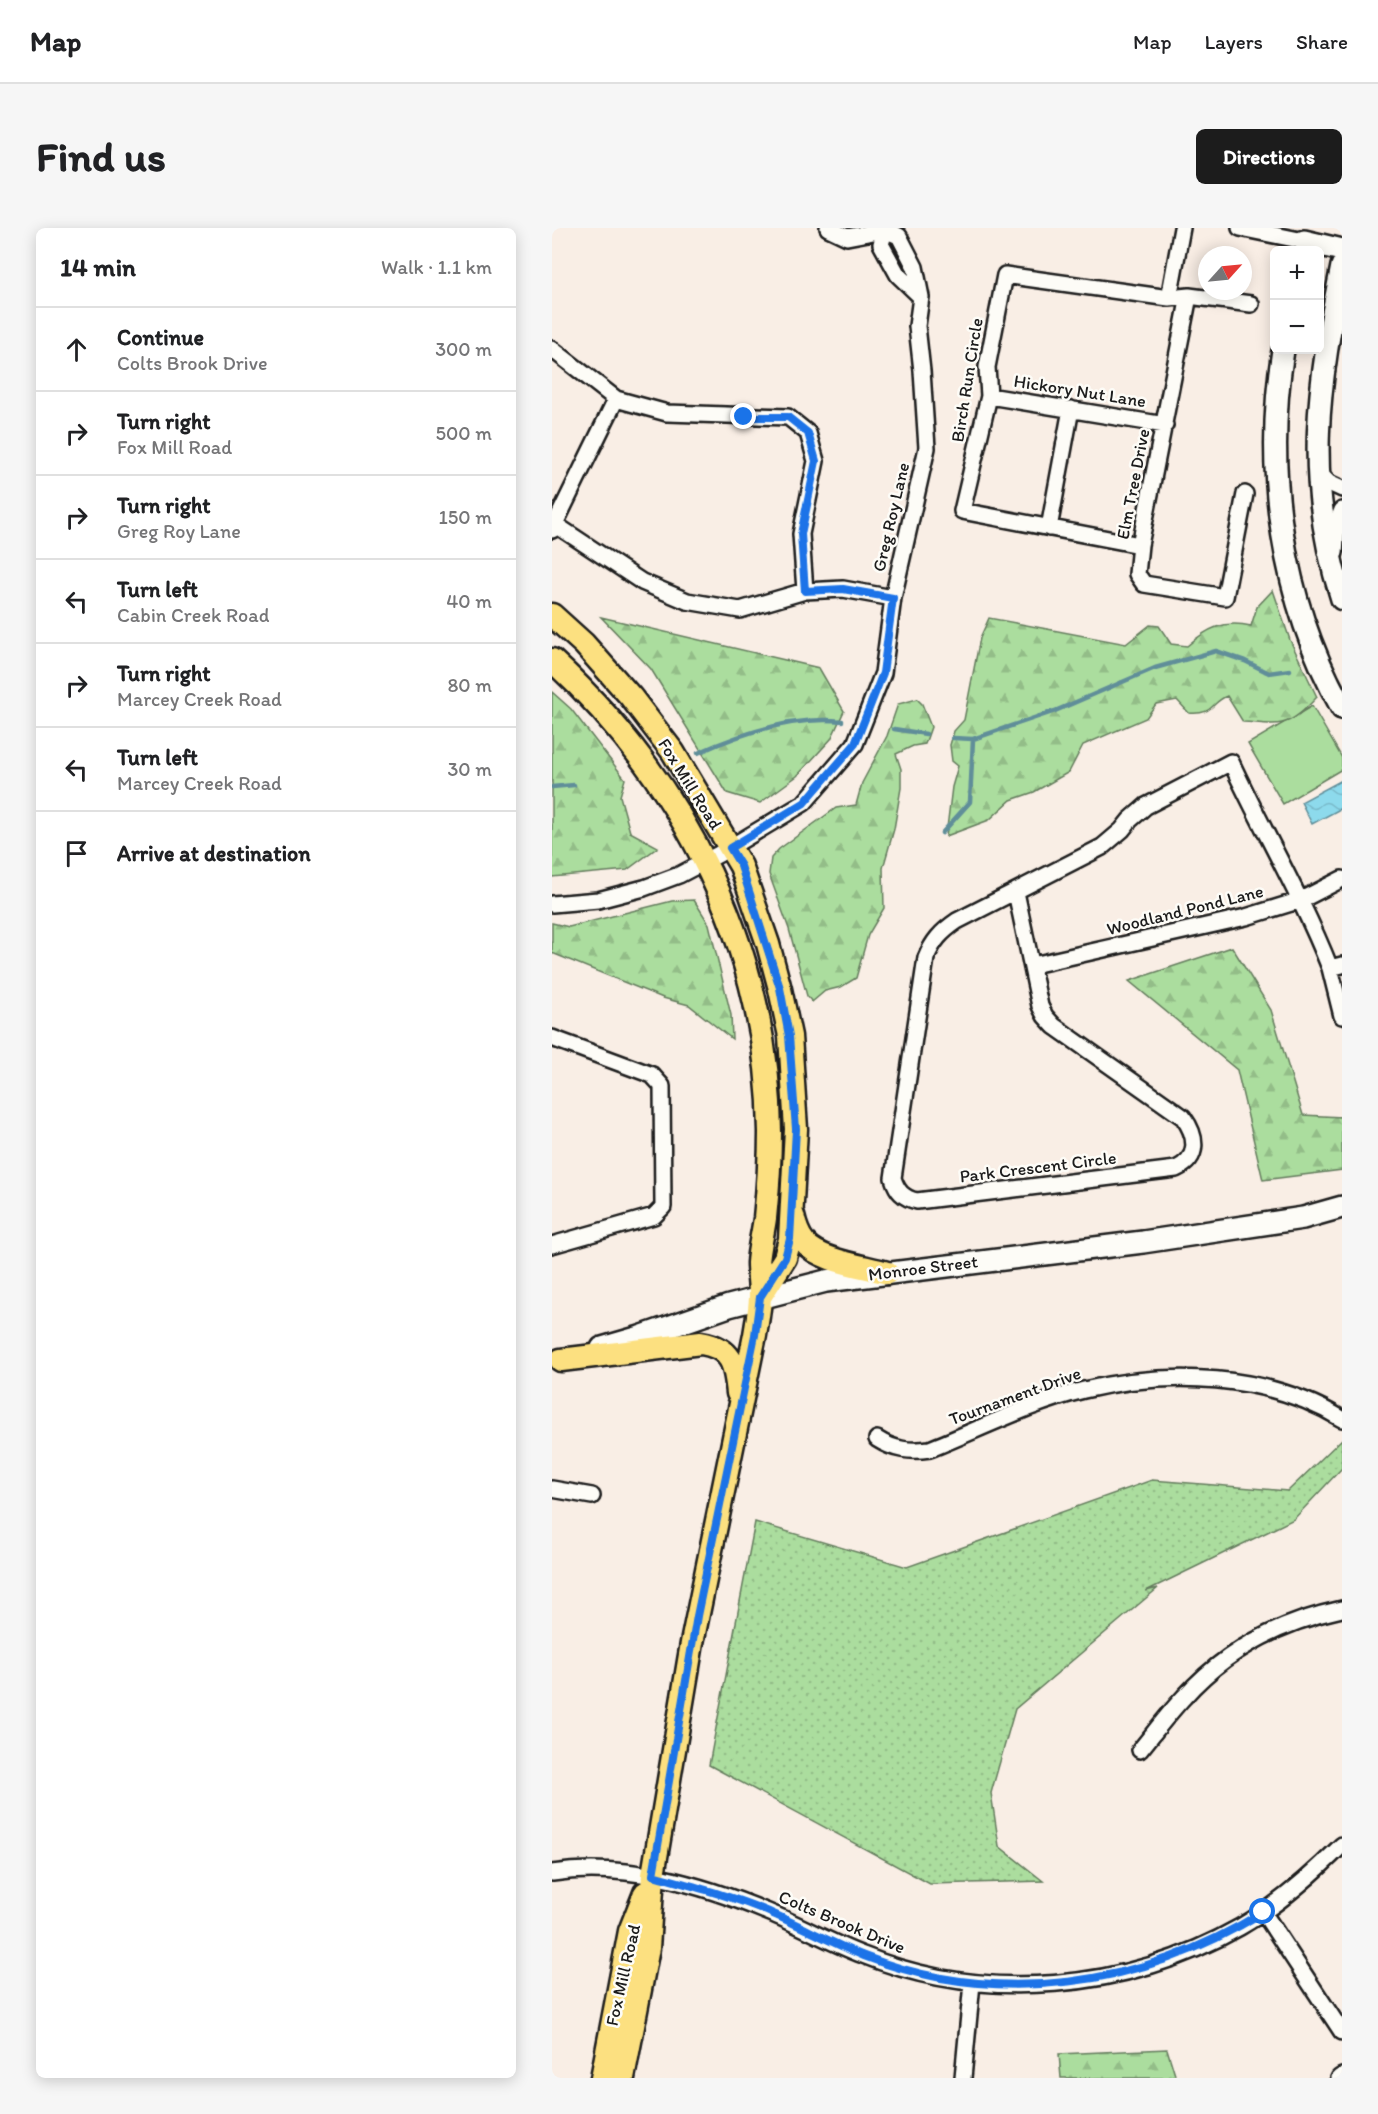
<!DOCTYPE html>
<meta charset="utf-8">
<style>
:root{--surface:#fff;--page:#f6f6f6;--text:#202124;--muted:#757577;--line:#e0e0e0;--accent:#1c1c1c}
body{margin:0;font-family:Itim,sans-serif;background:var(--page);color:var(--text)}
.controls{position:absolute;right:18px;top:18px;display:grid;overflow:hidden;border-radius:9px;box-shadow:0 3px 15px #0003}
.controls button{width:54px;height:54px;display:grid;place-items:center;padding:0;border:0;border-bottom:2px solid var(--line);background:var(--surface);color:var(--text);font:30px sans-serif}
.compass{position:absolute;left:646px;top:18px;width:54px;height:54px;border-radius:50%;background:var(--surface);box-shadow:0 3px 15px #0003;rotate:63deg}
.stop{position:absolute;width:18px;height:18px;margin:-14px;border:4px solid #1a73e8;border-radius:50%;background:#fff}
.stop.end{background:#1a73e8;border-color:#fff;box-shadow:0 2px 6px #0008}
.list{margin:0;padding:0;list-style:none}
h2{display:flex;justify-content:space-between;align-items:center;height:78px;margin:0;padding:0 24px;font-size:26px}
h2 small{font-size:20px;font-weight:400;color:var(--muted)}
.list li{display:grid;grid-template-columns:39px 1fr auto;gap:18px;align-items:center;box-sizing:border-box;height:84px;padding:0 24px;border-top:2px solid var(--line)}
.list b{display:block;font-size:22px;white-space:nowrap}
.list p{margin:0;font-size:20px;white-space:nowrap;color:var(--muted)}
.list em{font-size:20px;font-style:normal;color:var(--muted)}
.icon{flex:none;width:33px;height:33px;fill:none;stroke:currentColor;stroke-width:2;stroke-linecap:round;stroke-linejoin:round}
.map{position:relative;flex:none;width:790px;height:1850px;overflow:hidden;border-radius:9px}
header{display:flex;align-items:center;gap:36px;box-sizing:border-box;height:84px;padding:0 30px;background:var(--surface);border-bottom:2px solid var(--line)}
header strong{font-size:28px}
nav{display:flex;gap:33px;margin-inline-start:auto;font-size:21px}
.intro{display:flex;align-items:center;justify-content:space-between;box-sizing:border-box;height:144px;padding:0 36px}
h1{margin:0;font-size:42px}
.button{padding:15px 27px;border-radius:9px;background:var(--accent);color:#fff;font-size:21px;font-weight:700}
main{display:flex;gap:36px;padding:0 36px}
aside{flex:1;background:var(--surface);border-radius:9px;box-shadow:0 3px 15px #0003}
.map>svg:first-child{display:block}
</style>
<header>
<strong>Map</strong>
<nav><a>Map</a><a>Layers</a><a>Share</a></nav>
</header>
<div class="intro"><h1>Find us</h1><a class="button">Directions</a></div>
<main>
<aside>
<h2>14 min<small>Walk · 1.1 km</small></h2>
<ul class="list">
<li><svg class="icon" aria-label="ahead" viewBox="0 0 24 24"><path d="M12 20V5M6 11l6-6 6 6"/></svg><div><b>Continue</b><p>Colts Brook Drive</p></div><em>300 m</em></li>
<li><svg class="icon" aria-label="right" viewBox="0 0 24 24"><path d="M7 20v-9h11M14 6l5 5-5 5"/></svg><div><b>Turn right</b><p>Fox Mill Road</p></div><em>500 m</em></li>
<li><svg class="icon" aria-label="right" viewBox="0 0 24 24"><path d="M7 20v-9h11M14 6l5 5-5 5"/></svg><div><b>Turn right</b><p>Greg Roy Lane</p></div><em>150 m</em></li>
<li><svg class="icon" aria-label="left" viewBox="0 0 24 24"><path d="M17 20v-9H6M10 6l-5 5 5 5"/></svg><div><b>Turn left</b><p>Cabin Creek Road</p></div><em>40 m</em></li>
<li><svg class="icon" aria-label="right" viewBox="0 0 24 24"><path d="M7 20v-9h11M14 6l5 5-5 5"/></svg><div><b>Turn right</b><p>Marcey Creek Road</p></div><em>80 m</em></li>
<li><svg class="icon" aria-label="left" viewBox="0 0 24 24"><path d="M17 20v-9H6M10 6l-5 5 5 5"/></svg><div><b>Turn left</b><p>Marcey Creek Road</p></div><em>30 m</em></li>
<li><svg class="icon" aria-label="arrive" viewBox="0 0 24 24"><path d="M6 21V4h12l-3 4 3 4H6"/></svg><div><b>Arrive at destination</b></div></li>
</ul>
</aside>
<div class="map">
<svg width="790" height="1850" viewBox="0 0 790 1850">
<defs>
<pattern id="forest-firs" width="22" height="20" patternUnits="userSpaceOnUse" patternTransform="scale(1.5)"><rect width="22" height="20" fill="#abdd9e"/><path d="M5 1l3.5 6h-7zM16 11l3.5 6h-7z" fill="#93bd88"/></pattern>
<pattern id="park-dots" width="8" height="8" patternUnits="userSpaceOnUse" patternTransform="scale(1.5)"><rect width="8" height="8" fill="#abdd9e"/><path d="M2 2h.1M6 6h.1" fill="none" stroke="#93bd88" stroke-width="1.8" stroke-linecap="round"/></pattern>
<pattern id="water-waves" width="16" height="10" patternUnits="userSpaceOnUse" patternTransform="scale(1.5)"><rect width="16" height="10" fill="#8ddaec"/><path d="M0 5q4-4 8 0t8 0" fill="none" stroke="#79baca"/></pattern>
</defs>
<rect width="100%" height="100%" fill="#f9eee5"/>
<filter id="ink" filterUnits="userSpaceOnUse"><feTurbulence type="fractalNoise" baseFrequency=".0167" numOctaves="2"/><feDisplacementMap in="SourceGraphic" scale="12" xChannelSelector="R" yChannelSelector="G"/><feConvolveMatrix kernelMatrix="1 2 1 2 8 2 1 2 1" color-interpolation-filters="sRGB"/></filter>
<g filter="url(#ink)">
<path fill="#abdd9e" stroke="#647c5d" stroke-width="1.5" d="M760,478l30,52v11l-59,35 -35,-60z"/>
<path fill="url(#forest-firs)" stroke="#647c5d" stroke-width="1.5" d="M721,362l17,50 27,57c-9,9 -21,23 -35,26 -11,3 -28,-1 -39,-1l-16,-26c-17,7 -13,19 -38,17l-12,-13 -21,4 -10,14 -63,27 -14,27 -35,20 -23,8 -22,20 -43,16 6,-49 6,-21 -6,-5 -2,-16 4,-14 10,-11 16,-82 9,-20 137,26 24,-19 9,1 12,18 16,2c21,-18 36,-26 64,-20l6,-19z
M49,389l218,51 25,43 -13,28 -34,37 -37,27 -33,-10 -76,-124z
M0,464l19,17 54,70 -5,17 10,36 28,15 -31,23 -75,7z
M365,471l5,5 9,23 -6,17 -12,2 -17,8 5,15v19l-7,41 -11,39 1,40 -16,27 -12,43 -15,9 -16,4 -13,11 -5,-6 -18,-67 -20,-55 2,-16 8,-9 57,-41 20,-3 6,-22 25,-47 11,-32z
M142,672l15,24 22,91 1,24 -43,-34 -26,-7 -111,-45v-30l17,4 103,-26z
M680,719l39,63 32,105 39,2v53l-79,10 -26,-110 -108,-89z
M615,1821l8,26 -2,3h-112l-2,-24z"/>
<path fill="url(#park-dots)" stroke="#647c5d" stroke-width="1.5" d="M790,1211v29l-48,51 -148,72 12,-3 -143,121 -24,84 8,53 44,35 -113,3 -221,-119 46,-243 152,45 245,-87 136,11z"/>
<path fill="url(#water-waves)" stroke="#608e99" stroke-width="1.5" d="M790,552v32l-2,-3 -28,15 -11,-22z"/>
<g fill="none" stroke-linecap="round" stroke-linejoin="round">
<path stroke="#608e99" stroke-width="4.5" d="M342,501l32,5
M401,510l20,1
M146,525c44,-20 97,-37 144,-32
M0,559l22,-2
M390,605l28,-31 3,-63 82,-28 100,-43 61,-17 29,10 24,12 21,-3"/>
<g stroke="#1c1c1c" stroke-width="20">
<path id="street" d="M276,0l19,9 37,-7
M334,0l-5,16 17,31 23,22
M688,0l64,13
M637,68l62,8
M617,70l13,-70
M0,121l64,50 51,14 121,4 20,16 8,28 -15,73 4,57
M437,168l176,29
M766,244l11,11 13,6
M4,297l86,57 45,19 53,9 65,-19 38,-2 50,9
M497,300l22,-119
M0,302l64,-131
M588,317l-178,-34 27,-115 -2,-29 18,-92 164,23 20,-2 -49,249 -3,29 7,10 81,13 20,-103
M783,325l2,-30 5,-13
M464,664l24,114 5,10 9,10 129,91c14,19 17,41 -7,52l-259,32c-14,-3 -20,-10 -24,-23l33,-220c7,-17 15,-26 31,-37l145,-74 20,-17 8,-10 16,-14 85,-44c32,69 71,135 99,206
M0,676l46,-4 46,-12 35,-13 40,-21 85,-51 51,-59 28,-71 10,-75 34,-150 -5,-77 -5,-45 4,-29 -6,-30 -16,-31 -15,-6
M481,737l213,-48 55,-17 41,-21
M790,737l-12,3 12,48
M0,810l100,37 10,11 1,121 -9,9 -102,29
M325,1211c17,11 33,13 53,10 50,-20 101,-46 154,-59 84,-20 183,-17 258,29
M0,1261l40,7
M588,1522c14,-17 28,-36 44,-53 42,-47 97,-75 158,-88
M0,1645c73,-11 149,11 216,39 32,13 63,31 95,43 121,49 264,36 377,-28 38,-22 71,-51 102,-82
M711,1684l79,120
M411,1850l9,-95
M787,1850l3,-2"/>
</g>
<g stroke="#1c1c1c" stroke-width="26">
<path id="secondary" d="M752,13l38,9
M790,38c-24,120 -39,214 0,333
M731,122c-19,121 -2,250 59,358
M50,1120l38,-11 89,-31 97,-25 317,-39 160,-24 39,-11"/>
</g>
<g stroke="#1c1c1c" stroke-width="27">
<path id="primary" d="M0,387l32,29 47,53 42,55 68,114 27,78 12,45 10,47 6,93 -6,110 -5,19 -25,39
M0,432c133,122 216,289 218,472 0,29 -2,57 -5,86 -2,15 -6,30 -7,45 0,10 2,21 2,32 0,13 -3,27 -5,40l-63,308 -39,232 -5,73 -25,130
M241,988c2,9 5,19 11,26 15,19 60,24 83,31
M9,1132l140,-17c31,5 34,21 37,50
M50,1850l28,-147 15,-38"/>
</g>
<use href="#street" stroke="#fdfcf7" stroke-width="15"/>
<use href="#secondary" stroke="#fdfcf7" stroke-width="21"/>
<use href="#primary" stroke="#fce080" stroke-width="22"/>
</g>
</g>
<g fill="none" stroke-linecap="round" stroke-linejoin="round" filter="url(#ink)">
<path stroke="#1a73e8" stroke-width="8" d="M192,189h44l20,16 8,28 -15,73 4,57 38,-2 50,9 -10,75 -28,71 -51,59 -74,45 11,18 39,122 9,48 7,93 -6,110 -5,19 -25,39 -5,38 -58,281 -44,259c39,11 79,21 116,37 32,14 63,31 95,44 134,52 279,31 399,-44"/>
</g>
<g text-anchor="middle" dominant-baseline="central" stroke-width="5" stroke-linejoin="round" paint-order="stroke">
<g font-size="18" fill="#1c1c1c" stroke="#fdfcf7">
<text transform="translate(415 152) rotate(-81)">Birch Run Circle</text>
<text transform="translate(528 163) rotate(9)">Hickory Nut Lane</text>
<text transform="translate(581 256) rotate(-79)">Elm Tree Drive</text>
<text transform="translate(339 289) rotate(-77)">Greg Roy Lane</text>
<text transform="translate(138 556) rotate(58)">Fox Mill Road</text>
<text transform="translate(633 682) rotate(-14)">Woodland Pond Lane</text>
<text transform="translate(486 939) rotate(-7)">Park Crescent Circle</text>
<text transform="translate(371 1040) rotate(-7)">Monroe Street</text>
<text transform="translate(463 1168) rotate(-20)">Tournament Drive</text>
<text transform="translate(290 1694) rotate(23)">Colts Brook Drive</text>
<text transform="translate(71 1747) rotate(-77)">Fox Mill Road</text>
</g>
</g>
</svg>
<div class="controls">
<button>+</button>
<button>−</button>
</div>
<svg class="compass" viewBox="-18 -18 36 36"><path d="M0-13l5 13h-10z" fill="#e53935"/><path d="M0 13l5-13h-10z" fill="#757577"/></svg>
<div class="stop" style="left:711px;top:1684px"></div>
<div class="stop end" style="left:192px;top:189px"></div>
</div>
</main>
